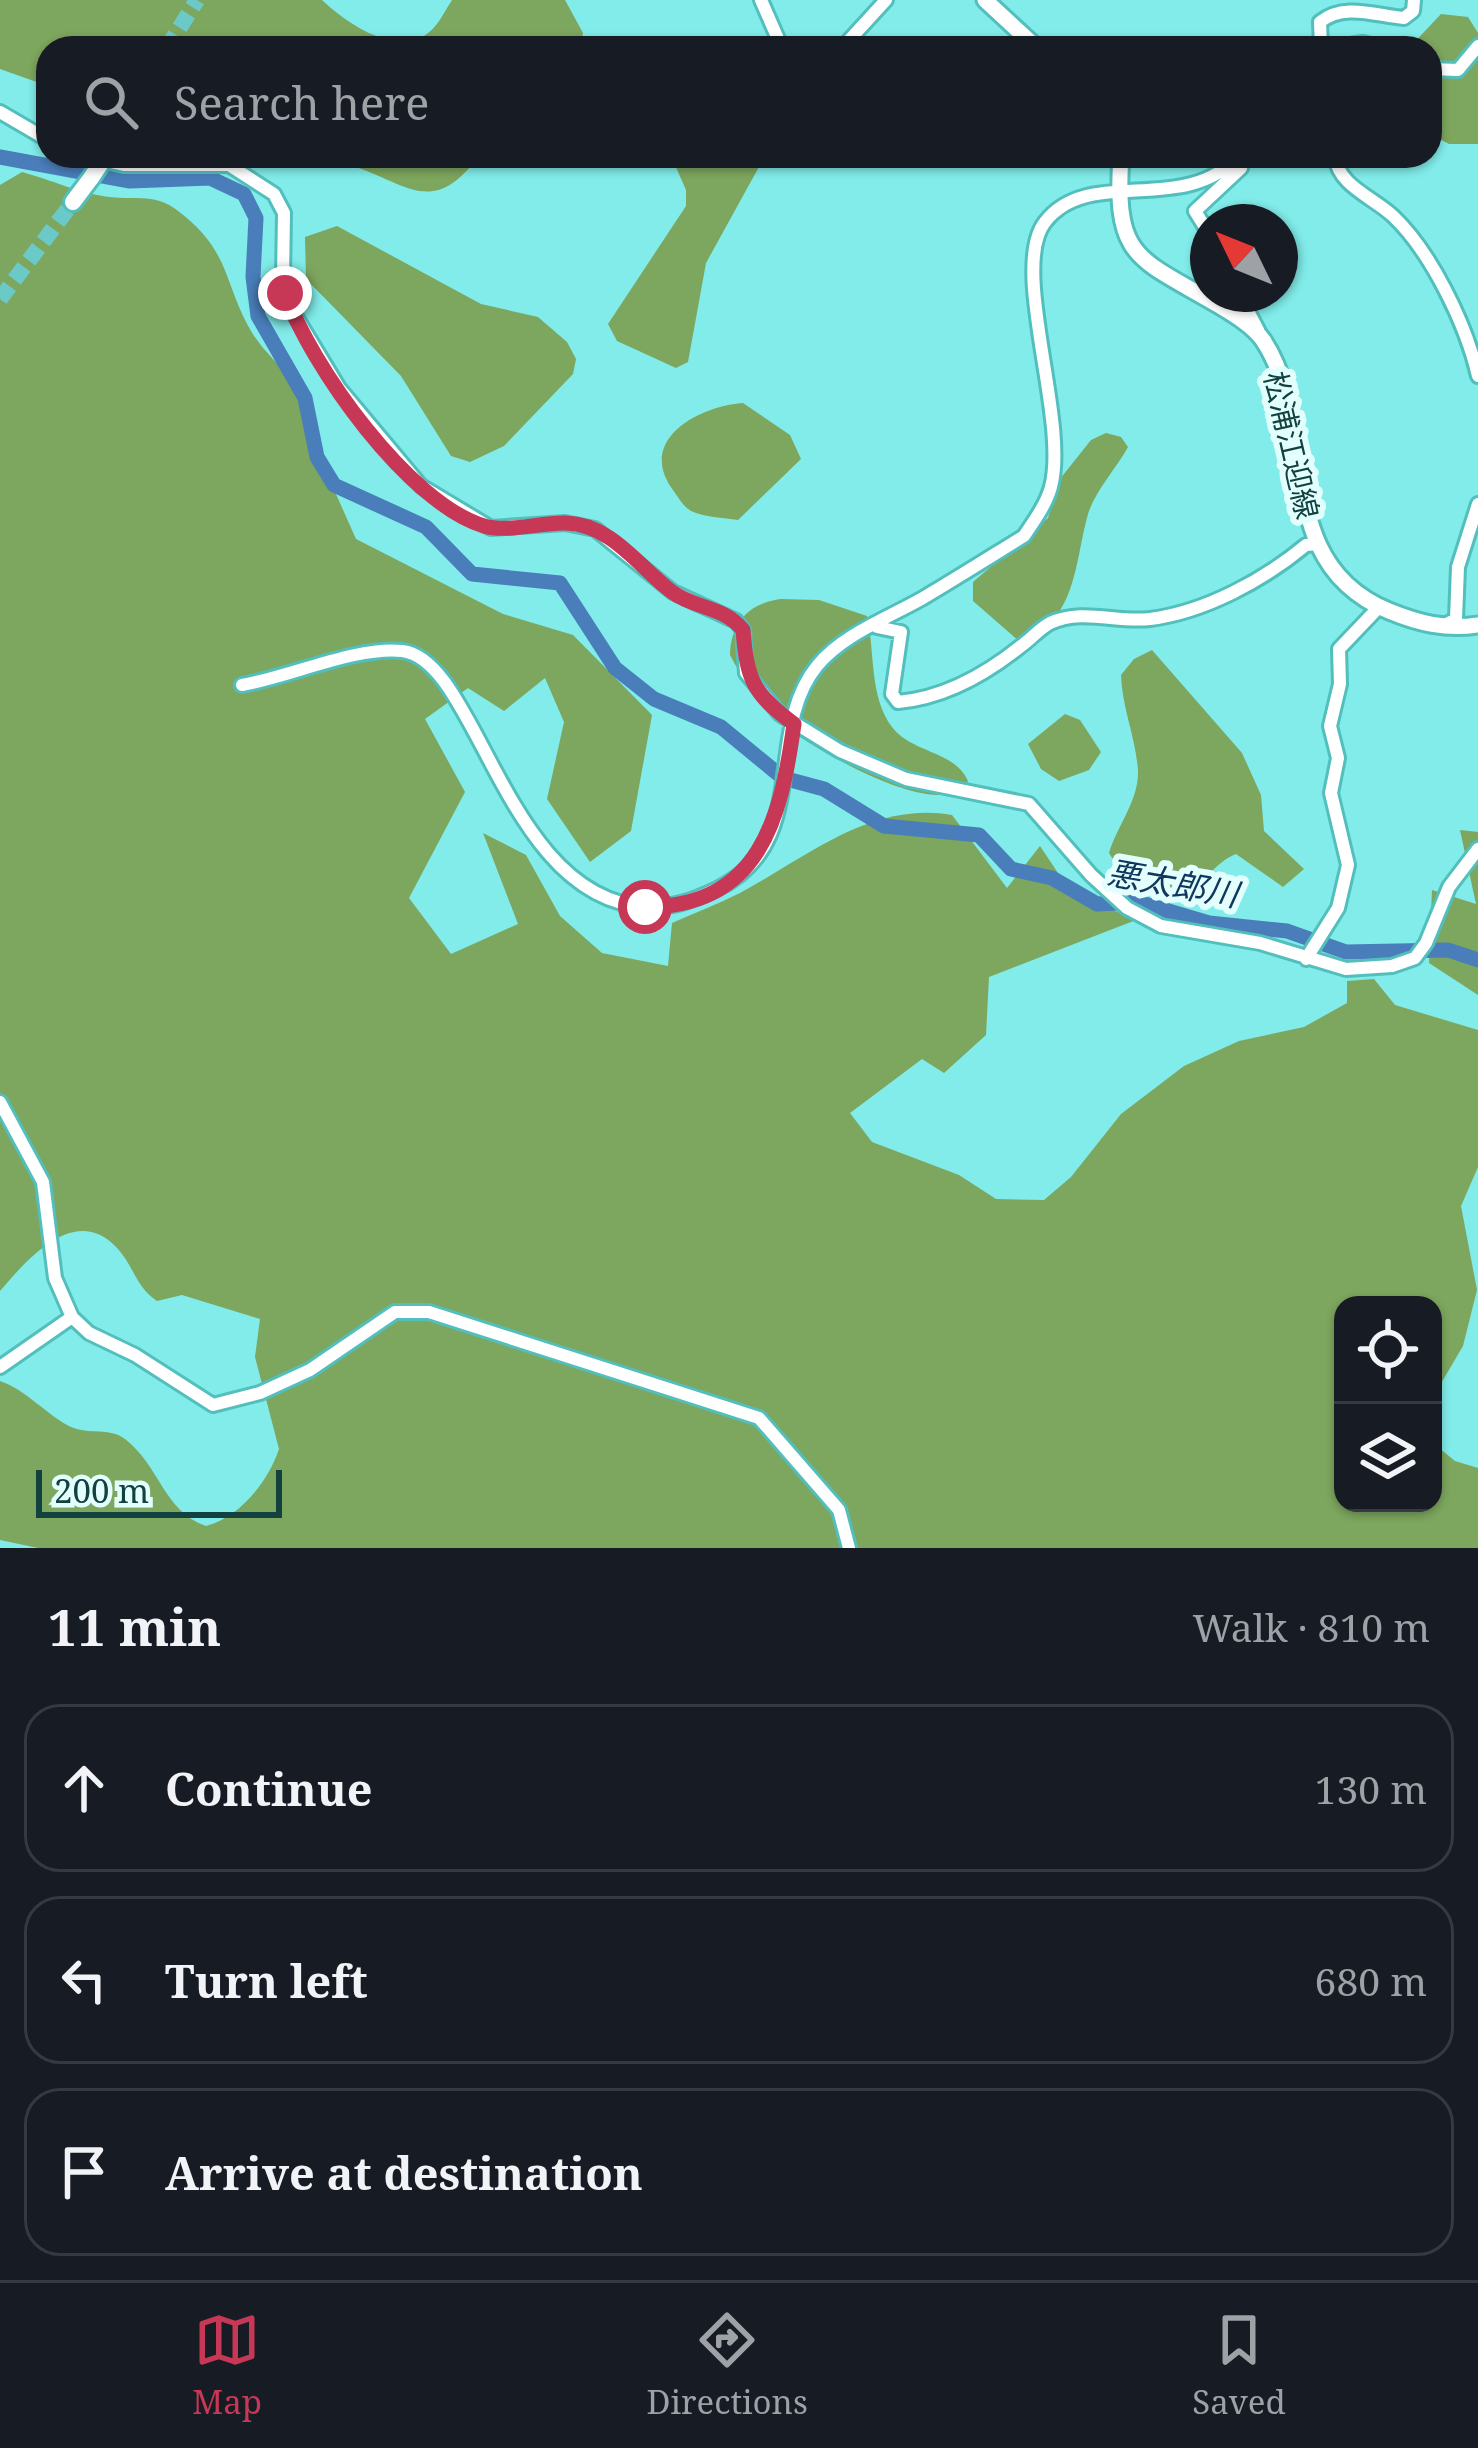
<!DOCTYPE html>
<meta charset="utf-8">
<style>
:root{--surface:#171b24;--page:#242831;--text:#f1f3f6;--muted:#9ea1a6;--line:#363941;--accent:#c73856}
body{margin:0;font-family:"Noto Serif","Noto Sans JP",serif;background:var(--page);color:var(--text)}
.controls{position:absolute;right:36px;bottom:36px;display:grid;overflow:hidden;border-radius:24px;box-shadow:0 3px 9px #0004}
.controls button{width:108px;height:108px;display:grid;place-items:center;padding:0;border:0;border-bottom:3px solid var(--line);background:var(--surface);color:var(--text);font:60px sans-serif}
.compass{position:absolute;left:1190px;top:204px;width:108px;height:108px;border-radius:50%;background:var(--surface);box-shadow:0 3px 9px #0004;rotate:313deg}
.scale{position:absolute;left:36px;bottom:30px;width:246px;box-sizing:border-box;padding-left:12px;border:6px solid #124140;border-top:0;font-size:33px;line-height:42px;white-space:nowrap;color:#124140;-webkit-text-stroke:9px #e2fffd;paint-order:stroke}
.stop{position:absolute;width:36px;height:36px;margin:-27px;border:9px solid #c73856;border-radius:50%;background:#fff}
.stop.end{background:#c73856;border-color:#fff;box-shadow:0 3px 12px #0008}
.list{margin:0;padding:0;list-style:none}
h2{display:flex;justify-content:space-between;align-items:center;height:156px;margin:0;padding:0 48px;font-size:51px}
h2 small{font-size:39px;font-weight:400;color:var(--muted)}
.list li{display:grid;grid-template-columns:78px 1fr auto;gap:36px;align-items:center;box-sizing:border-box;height:168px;margin:0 24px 24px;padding:0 24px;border:3px solid var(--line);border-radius:36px}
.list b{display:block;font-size:45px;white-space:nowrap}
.list em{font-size:39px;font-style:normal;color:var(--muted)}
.icon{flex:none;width:66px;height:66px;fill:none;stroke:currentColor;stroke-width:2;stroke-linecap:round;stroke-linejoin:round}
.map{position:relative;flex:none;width:1478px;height:1548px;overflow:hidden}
.search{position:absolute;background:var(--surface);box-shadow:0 3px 9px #0004;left:36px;right:36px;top:36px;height:132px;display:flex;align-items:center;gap:30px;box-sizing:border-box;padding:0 42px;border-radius:36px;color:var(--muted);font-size:45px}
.sheet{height:732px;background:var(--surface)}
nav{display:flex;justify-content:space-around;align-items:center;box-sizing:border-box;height:168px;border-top:3px solid var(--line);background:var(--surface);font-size:33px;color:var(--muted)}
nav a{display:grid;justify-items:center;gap:6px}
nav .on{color:var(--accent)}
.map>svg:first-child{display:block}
</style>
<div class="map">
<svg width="1478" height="1548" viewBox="0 0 1478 1548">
<rect width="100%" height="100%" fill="#81ece9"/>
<path fill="#7da65e" d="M0,0h322c22,21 66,52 98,38 16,-7 23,-24 32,-38h113l18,33 -3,15h-532v38l-48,-17z
M1441,14l27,3 10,16v111h-29l-19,-10v-86h-21z
M310,156h169c-45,60 -69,30 -123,11 -15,-5 -31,-8 -46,-11z
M671,156h94l-59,107 -18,99 -12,6 -59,-27 -9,-17 78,-118v-16z
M22,172c37,10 68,27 107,26 16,0 31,0 45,10 57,41 48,72 77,123 23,40 76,62 64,116l41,92 147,75 70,21 79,80 -21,116 -41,31 -43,-63 17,-77 -19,-44 -41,33 -36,-23 -43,31 40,73 -56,106 42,56 67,-30 -35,-91 43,22 34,61 42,37 66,13 4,-43c22,-10 46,-19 68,-30 67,-36 131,-92 212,-78l55,73 33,-42 30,45 66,29 -147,57 -3,58 -42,38 -22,-14 -72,54 22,29 87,33 37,24 48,1 27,-23 50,-63 63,-48 55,-25 65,-14 43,-24v-22l27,-2 21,26 83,25v137l-17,39 16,84 -14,56 -30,51v-92h-90v198h90v-60l22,18 23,7v80h-1440l-38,-8v-159c28,10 45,33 71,46 18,8 38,0 54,12 35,27 39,73 81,87 34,-9 62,-44 73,-77l-24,-92 5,-38 -78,-24 -25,6c-22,-15 -23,-35 -40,-53 -42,-46 -91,13 -117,43v-1106z
M337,226l144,78 57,13 29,25 9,17 -3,15 -69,72 -34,16 -19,-6 -50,-80 -95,-97 -1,-42z
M743,403l47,32 11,24 -63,61c-14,-2 -34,-3 -47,-9 -8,-5 -13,-14 -18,-21 -37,-50 26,-84 70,-87z
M1106,433l15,4 7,10c-12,22 -33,44 -40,67 -14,50 -11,109 -69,127l-46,-40v-19l75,-64 12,-39 31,-39z
M780,599l39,1 48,16c8,35 2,81 25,111 21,27 62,23 76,54 -26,46 -159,-35 -189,-59 -20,-17 -37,-44 -49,-67 1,-32 18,-51 50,-56z
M1152,650l90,103 19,42 3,36 40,38 -21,18 -47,-33c-19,7 -29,26 -46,35 -33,17 -64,-9 -81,-36 8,-27 30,-53 29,-82 -2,-33 -16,-63 -17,-96l13,-16z
M1065,714l15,6 21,32 -12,18 -30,11 -18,-12 -13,-25z
M1460,830l18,2v163l-49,-32 3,-73 44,14z"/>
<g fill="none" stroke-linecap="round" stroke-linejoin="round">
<path stroke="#497eba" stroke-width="15" d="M0,157l130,24 80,-3 34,16 12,24 -3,59 5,39 47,82 12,59 17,28 92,42 46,47 88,9 55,85 39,31 67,28 62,51 41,11 60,37 95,9 32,34 41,9 45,26 41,-2 71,21 78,8 59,21 102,-2 30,10"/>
<path stroke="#6bcac7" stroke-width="16" stroke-dasharray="16 8" stroke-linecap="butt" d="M167,48l30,-48
M0,299l73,-97"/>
<g stroke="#52bfbc" stroke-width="18">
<path id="minor" d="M761,0l21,48
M842,48l44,-48
M1321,48l-1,-26c24,-20 57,-6 84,-4l9,-7 1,-11
M1330,48l33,-5 17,5
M1430,69l28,1 20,-24
M0,112l48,28
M83,156l41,9h105l45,29 10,19 -1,66 7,28 49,81 82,98 70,42 74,-5 30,6 78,63 63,29 7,9 3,43 34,41 60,37 66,28 123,25 62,71 36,33 34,18 99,17 86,26 46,-3 23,-8 11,-15 23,-56 29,-38
M1335,156c3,30 38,41 58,60 38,36 73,108 85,160
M1208,232l-13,-21 46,-43 2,-12
M1239,294l19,36
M1445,625l11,-6 2,-52 20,-63
M877,627l24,5 -9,62 6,8c46,-4 87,-27 123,-56 10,-7 18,-17 29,-23 33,-15 66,0 100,-4 55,-7 114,-39 156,-74l13,-1
M242,685c47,-8 115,-39 160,-34 76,8 103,249 245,256 26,1 47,-7 70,-18 96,-47 46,-157 100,-223 25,-31 71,-48 106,-68 34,-20 67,-41 101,-62 10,-15 22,-31 27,-49 18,-67 -42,-219 -6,-265 44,-57 138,-5 194,-66
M1306,959l32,-51 10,-43 -17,-72 7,-35 -8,-32 10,-42 -1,-35 40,-42
M0,1102l43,80 12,96 17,39 17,16 46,22 78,50 47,-12 50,-23 85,-58h34l330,106 80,92 10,38
M0,1367l72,-50"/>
</g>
<g stroke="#52bfbc" stroke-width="21">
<path id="major" d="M985,0l52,48
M1121,156c-7,104 16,101 99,150 15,9 33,20 43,34 57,85 6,222 126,271 29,12 57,19 89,14"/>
</g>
<g stroke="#52bfbc" stroke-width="22">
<path id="highway" d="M73,202l18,-24"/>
</g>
<use href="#minor" stroke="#fff" stroke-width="12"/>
<use href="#major" stroke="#fff" stroke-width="15"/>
<use href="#highway" stroke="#fff" stroke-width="16"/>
<g stroke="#52bfbc" stroke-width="22" stroke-linecap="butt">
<path id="highway-bridge" d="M91,178l14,-21"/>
</g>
<use href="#highway-bridge" stroke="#fff" stroke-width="16"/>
</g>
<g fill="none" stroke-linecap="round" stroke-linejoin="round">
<path stroke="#c73856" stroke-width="15" d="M285,293c26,73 123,210 199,233 25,7 57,-4 82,-3 45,1 73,44 106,69 23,17 52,14 71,38 4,50 10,64 51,94 -13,94 -34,183 -149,183"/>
</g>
<g text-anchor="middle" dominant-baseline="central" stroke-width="12" stroke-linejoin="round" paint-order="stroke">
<g font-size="30" fill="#124140" stroke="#e2fffd">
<text transform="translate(1292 445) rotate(77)">松浦江迎線</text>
</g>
<g font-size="33" font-style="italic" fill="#11375f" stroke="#e2fffd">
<text transform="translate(1173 883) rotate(10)">悪太郎川</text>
</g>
</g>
</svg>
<div class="controls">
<button><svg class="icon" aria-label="locate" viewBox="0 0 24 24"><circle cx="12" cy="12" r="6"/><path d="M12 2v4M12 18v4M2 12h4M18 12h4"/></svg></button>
<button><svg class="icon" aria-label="layers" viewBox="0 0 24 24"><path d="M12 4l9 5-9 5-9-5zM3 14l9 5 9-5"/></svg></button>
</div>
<svg class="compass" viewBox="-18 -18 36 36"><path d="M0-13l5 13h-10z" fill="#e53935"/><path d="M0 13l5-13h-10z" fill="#9ea1a6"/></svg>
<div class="scale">200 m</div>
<div class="stop" style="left:645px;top:907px"></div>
<div class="stop end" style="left:285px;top:293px"></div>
<div class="search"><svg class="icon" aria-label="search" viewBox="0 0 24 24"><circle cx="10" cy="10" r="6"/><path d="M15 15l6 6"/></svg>Search here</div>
</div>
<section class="sheet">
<h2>11 min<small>Walk · 810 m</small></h2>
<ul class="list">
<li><svg class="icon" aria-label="ahead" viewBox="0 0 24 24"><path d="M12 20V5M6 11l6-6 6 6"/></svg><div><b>Continue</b></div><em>130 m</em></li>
<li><svg class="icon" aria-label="left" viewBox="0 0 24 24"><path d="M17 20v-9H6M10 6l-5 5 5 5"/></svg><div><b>Turn left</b></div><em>680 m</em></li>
<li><svg class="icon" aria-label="arrive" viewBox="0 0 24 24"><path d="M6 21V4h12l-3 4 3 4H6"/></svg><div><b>Arrive at destination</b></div></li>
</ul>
</section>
<nav>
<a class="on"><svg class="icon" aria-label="map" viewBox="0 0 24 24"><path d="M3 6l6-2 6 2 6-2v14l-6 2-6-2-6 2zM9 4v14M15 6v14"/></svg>Map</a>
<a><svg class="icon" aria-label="directions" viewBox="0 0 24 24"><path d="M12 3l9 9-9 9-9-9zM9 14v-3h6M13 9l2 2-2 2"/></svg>Directions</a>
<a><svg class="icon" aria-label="saved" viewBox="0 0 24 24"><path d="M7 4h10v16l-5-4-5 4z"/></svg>Saved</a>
</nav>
